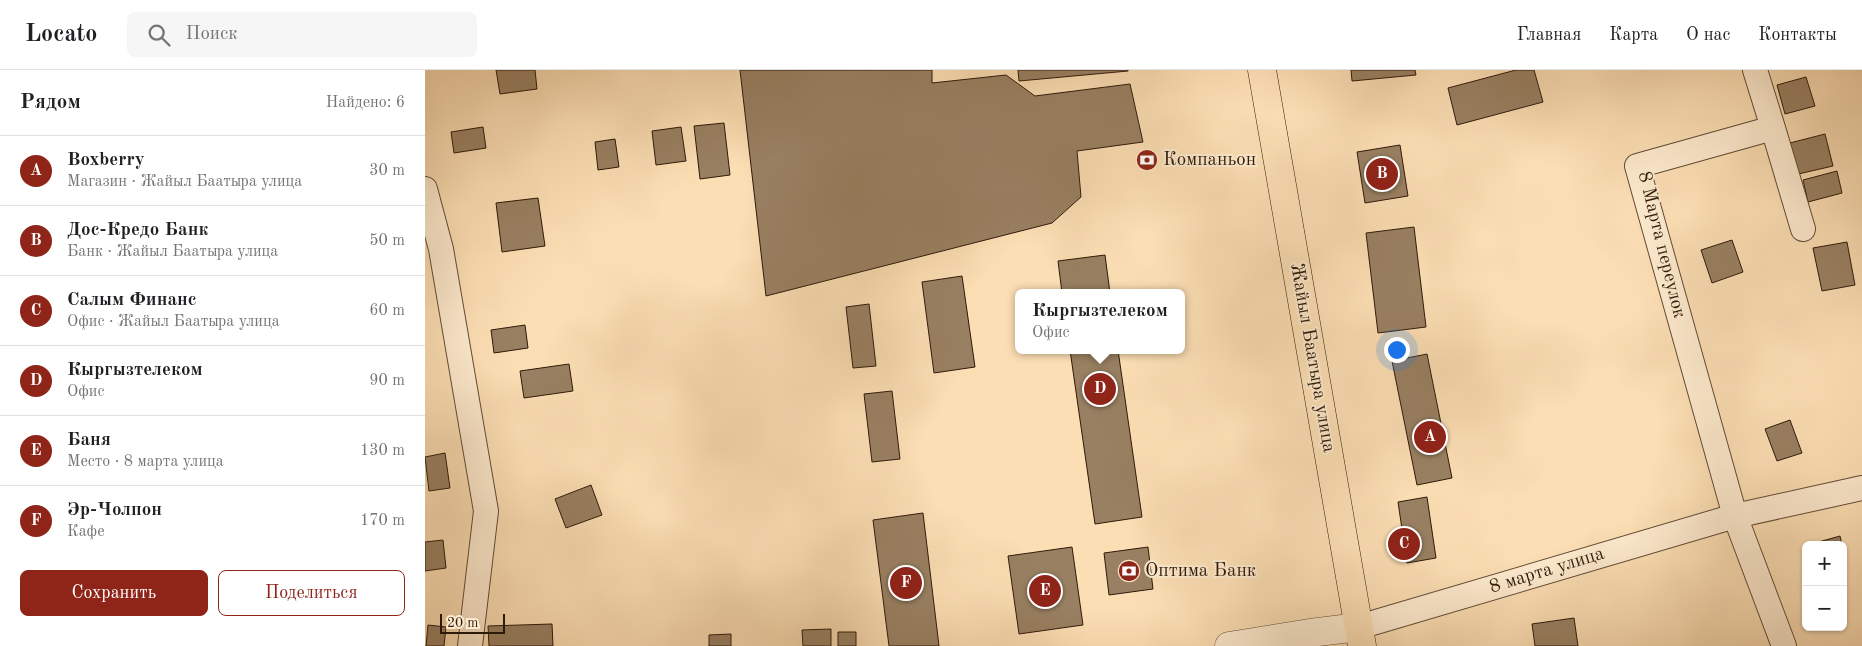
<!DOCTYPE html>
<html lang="ru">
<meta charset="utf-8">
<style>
:root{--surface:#fff;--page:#f6f6f6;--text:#202124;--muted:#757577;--line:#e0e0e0;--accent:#8f2418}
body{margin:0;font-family:"Old Standard TT",serif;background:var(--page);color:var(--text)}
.controls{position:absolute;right:15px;bottom:15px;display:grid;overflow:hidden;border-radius:8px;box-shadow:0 1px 4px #0004}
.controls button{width:45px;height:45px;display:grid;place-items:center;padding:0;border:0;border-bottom:1px solid var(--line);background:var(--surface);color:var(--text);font:25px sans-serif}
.scale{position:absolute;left:15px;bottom:12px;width:65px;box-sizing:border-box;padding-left:5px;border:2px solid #2e1a0a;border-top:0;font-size:14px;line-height:18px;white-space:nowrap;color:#2e1a0a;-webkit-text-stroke:4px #fdeace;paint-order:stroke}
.you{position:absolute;left:971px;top:279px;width:18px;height:18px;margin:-12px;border:4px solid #fff;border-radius:50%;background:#1a73e8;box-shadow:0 0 0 8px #1a73e833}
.badge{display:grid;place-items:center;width:32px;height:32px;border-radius:50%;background:var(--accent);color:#fff;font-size:16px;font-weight:700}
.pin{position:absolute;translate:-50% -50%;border:2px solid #fff;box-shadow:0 1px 5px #0006}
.popup{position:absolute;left:590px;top:219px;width:170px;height:65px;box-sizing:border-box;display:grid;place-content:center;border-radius:8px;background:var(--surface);filter:drop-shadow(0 1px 4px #0005);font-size:16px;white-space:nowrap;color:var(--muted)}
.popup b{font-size:19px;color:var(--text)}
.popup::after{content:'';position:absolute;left:50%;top:100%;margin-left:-10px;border:10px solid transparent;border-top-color:var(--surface)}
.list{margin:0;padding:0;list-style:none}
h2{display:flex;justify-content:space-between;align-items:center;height:65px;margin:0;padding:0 20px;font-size:21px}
h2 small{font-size:16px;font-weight:400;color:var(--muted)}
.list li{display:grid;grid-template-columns:32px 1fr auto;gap:15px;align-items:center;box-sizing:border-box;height:70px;padding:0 20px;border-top:1px solid var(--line)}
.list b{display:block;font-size:19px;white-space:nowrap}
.list p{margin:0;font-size:16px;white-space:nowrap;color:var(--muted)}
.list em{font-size:16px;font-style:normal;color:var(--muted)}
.actions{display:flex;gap:10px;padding:15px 20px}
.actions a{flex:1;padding:11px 0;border:1px solid var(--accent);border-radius:8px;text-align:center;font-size:18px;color:var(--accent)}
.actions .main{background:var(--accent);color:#fff}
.icon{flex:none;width:28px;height:28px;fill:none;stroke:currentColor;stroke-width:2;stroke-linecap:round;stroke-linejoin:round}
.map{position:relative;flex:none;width:1437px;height:576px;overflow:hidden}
header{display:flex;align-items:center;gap:30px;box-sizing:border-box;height:70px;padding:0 25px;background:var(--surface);border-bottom:1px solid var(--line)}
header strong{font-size:24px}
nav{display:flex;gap:28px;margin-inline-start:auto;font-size:18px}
.search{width:350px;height:45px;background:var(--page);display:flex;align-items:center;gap:12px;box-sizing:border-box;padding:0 18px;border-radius:8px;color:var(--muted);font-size:19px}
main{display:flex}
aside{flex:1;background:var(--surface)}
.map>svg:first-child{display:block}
</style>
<header>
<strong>Locato</strong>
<div class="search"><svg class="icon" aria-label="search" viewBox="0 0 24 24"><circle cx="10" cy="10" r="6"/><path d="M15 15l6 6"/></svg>Поиск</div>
<nav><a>Главная</a><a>Карта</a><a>О нас</a><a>Контакты</a></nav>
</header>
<main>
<aside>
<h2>Рядом<small>Найдено: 6</small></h2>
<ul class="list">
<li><span class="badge">A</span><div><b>Boxberry</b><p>Магазин · Жайыл Баатыра улица</p></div><em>30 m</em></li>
<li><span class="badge">B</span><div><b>Дос-Кредо Банк</b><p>Банк · Жайыл Баатыра улица</p></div><em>50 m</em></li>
<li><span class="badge">C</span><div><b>Салым Финанс</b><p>Офис · Жайыл Баатыра улица</p></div><em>60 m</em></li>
<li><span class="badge">D</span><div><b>Кыргызтелеком</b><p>Офис</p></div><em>90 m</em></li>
<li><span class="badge">E</span><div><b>Баня</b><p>Место · 8 марта улица</p></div><em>130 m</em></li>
<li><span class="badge">F</span><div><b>Эр-Чолпон</b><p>Кафе</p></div><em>170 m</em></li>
</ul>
<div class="actions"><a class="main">Сохранить</a><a>Поделиться</a></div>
</aside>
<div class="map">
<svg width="1437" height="576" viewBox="0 0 1437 576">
<rect width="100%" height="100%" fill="#fcdeb4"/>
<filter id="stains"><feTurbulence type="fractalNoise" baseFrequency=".004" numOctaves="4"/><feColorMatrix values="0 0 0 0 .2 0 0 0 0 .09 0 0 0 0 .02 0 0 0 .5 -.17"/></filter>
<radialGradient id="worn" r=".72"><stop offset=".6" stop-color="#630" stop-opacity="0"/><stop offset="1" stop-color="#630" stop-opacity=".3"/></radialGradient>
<path fill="#998062" stroke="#2e1a0a" d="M71,0h39l2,19 -37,5z
M315,0h192v13l74,-8 29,21 95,-12 13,58 -66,9 4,46 -29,26 -286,73z
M593,0h110v1l-109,10z
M926,0h64l1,5 -64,6z
M1091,0h18l9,32 -86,23 -9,-37z
M1381,7l9,29 -30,8 -8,-29z
M299,53l6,52 -30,4 -6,-53z
M58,57l3,21 -32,5 -3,-21z
M256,57l5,34 -30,4 -4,-34z
M1400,64l8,32 -39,9 -8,-31z
M190,69l4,28 -21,3 -3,-28z
M975,75l8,51 -43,7 -8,-51z
M1412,101l5,22 -34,9 -5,-22z
M113,128l7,48 -43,6 -6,-49z
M989,157l12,100 -48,6 -12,-100z
M1307,170l11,32 -31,11 -11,-33z
M1422,172l8,43 -33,6 -9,-43z
M680,185l5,38h-48l-4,-32z
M537,206l13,91 -41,6 -12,-91z
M444,234l7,62 -23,2 -7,-61z
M100,255l3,23 -34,5 -3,-23z
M645,280h48l24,167 -47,7z
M1002,284l25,124 -35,7 -25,-124z
M144,294l4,27 -49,7 -4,-27z
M467,321l8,68 -28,3 -8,-68z
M1365,350l12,33 -25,8 -12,-32z
M20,383l5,35 -21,3 -4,-34z
M166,415l11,30 -36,13 -11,-29z
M1002,427l9,61 -29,5 -9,-61z
M498,443l16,133h-50l-16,-126z
M1415,466l2,9h-27v-2z
M18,470l3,28 -21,3v-29z
M647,477l11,78 -64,9 -11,-78z
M723,477l5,42 -44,6 -5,-42z
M1149,548l4,28h-43l-3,-22z
M127,554l1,22h-64l-1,-20z
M3,555l18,2 -2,19h-18z
M406,559v17h-28l-1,-16z
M413,562h18v14h-18z
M306,564v12h-22v-11z"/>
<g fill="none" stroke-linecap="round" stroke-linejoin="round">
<g stroke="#624b34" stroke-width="26">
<path id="minor" d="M1330,0l18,58 -136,38 98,350 49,130
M1348,58l30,101
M0,119l16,60 45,262 -16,135
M934,557l376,-111 127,-28"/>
</g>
<g stroke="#624b34" stroke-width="29">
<path id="tertiary" d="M804,576l81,-13 49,-6"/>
</g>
<g stroke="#2e1a0a" stroke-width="29">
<path id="trunk" d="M837,0l100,576"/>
</g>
<use href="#minor" stroke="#fdeace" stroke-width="24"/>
<use href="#tertiary" stroke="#fdeace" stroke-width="28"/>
<use href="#trunk" stroke="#fcdeb4" stroke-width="28"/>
</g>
<defs>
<g id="bank-disc" transform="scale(1.125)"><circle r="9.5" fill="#8f2418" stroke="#fdeace"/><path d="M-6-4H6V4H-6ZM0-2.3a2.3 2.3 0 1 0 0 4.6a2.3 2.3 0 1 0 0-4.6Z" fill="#fff"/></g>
</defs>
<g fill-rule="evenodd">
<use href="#bank-disc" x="722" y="90"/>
<use href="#bank-disc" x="704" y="501"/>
</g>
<g text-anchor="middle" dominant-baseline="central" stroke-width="4" stroke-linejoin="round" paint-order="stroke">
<g font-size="19" fill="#2e1a0a" stroke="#fdeace" text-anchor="start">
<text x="738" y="90">Компаньон</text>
<text x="720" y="501">Оптима Банк</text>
</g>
<g font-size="19" fill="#2e1a0a" stroke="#fdeace">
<text transform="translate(1236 175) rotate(76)">8 Марта переулок</text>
<text transform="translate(887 288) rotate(80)">Жайыл Баатыра улица</text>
<text transform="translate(1122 501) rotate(-17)">8 марта улица</text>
</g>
</g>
<rect width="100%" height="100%" filter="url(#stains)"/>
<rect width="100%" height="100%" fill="url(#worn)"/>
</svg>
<div class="controls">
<button>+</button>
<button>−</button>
</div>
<div class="scale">20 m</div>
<div class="you"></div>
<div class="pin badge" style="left:1005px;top:367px">A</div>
<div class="pin badge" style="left:957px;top:104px">B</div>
<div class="pin badge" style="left:979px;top:474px">C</div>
<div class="pin badge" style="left:675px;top:319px">D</div>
<div class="popup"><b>Кыргызтелеком</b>Офис</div>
<div class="pin badge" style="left:620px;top:521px">E</div>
<div class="pin badge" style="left:481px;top:513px">F</div>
</div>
</main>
